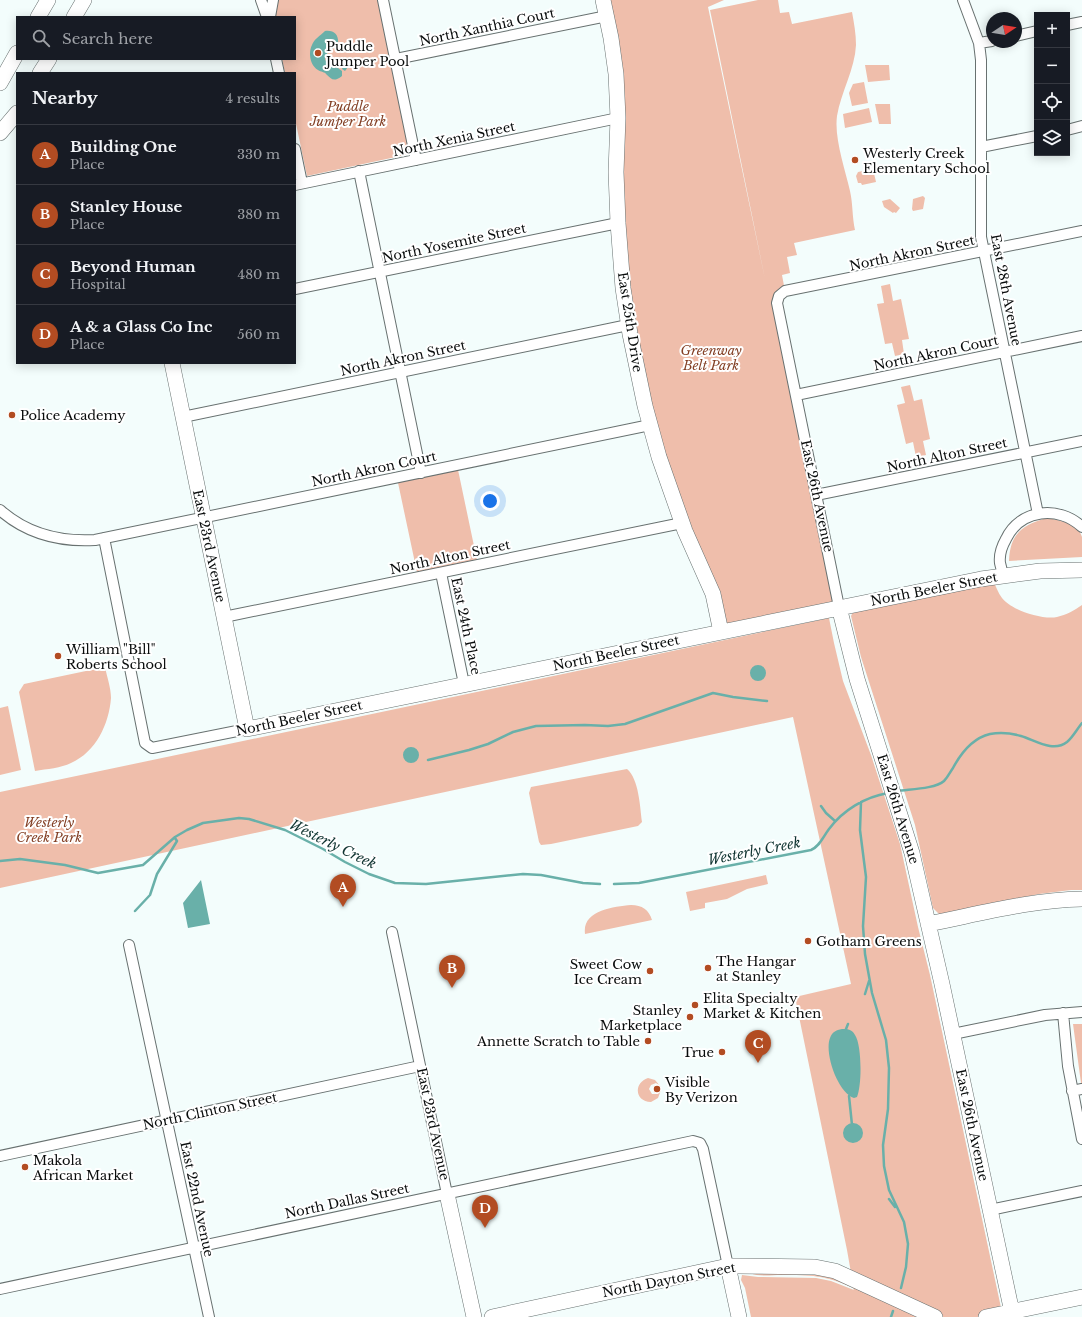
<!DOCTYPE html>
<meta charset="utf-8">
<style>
:root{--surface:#171b24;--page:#20242c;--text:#f1f3f6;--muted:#9ea1a6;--line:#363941;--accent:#b24c22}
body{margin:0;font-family:"Libre Baskerville",serif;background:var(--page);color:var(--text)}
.controls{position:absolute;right:12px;top:12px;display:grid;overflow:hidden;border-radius:0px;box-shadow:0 2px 10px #0003}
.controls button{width:36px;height:36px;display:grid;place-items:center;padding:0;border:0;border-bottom:1px solid var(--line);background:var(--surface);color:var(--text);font:20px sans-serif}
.compass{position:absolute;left:986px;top:12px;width:36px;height:36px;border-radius:50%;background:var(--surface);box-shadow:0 2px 10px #0003;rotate:78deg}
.you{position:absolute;left:490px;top:501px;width:14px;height:14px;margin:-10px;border:3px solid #fff;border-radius:50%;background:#1a73e8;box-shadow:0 0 0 6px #1a73e833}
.badge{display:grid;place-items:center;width:26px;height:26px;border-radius:50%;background:var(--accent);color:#fff;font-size:13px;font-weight:700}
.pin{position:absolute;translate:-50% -33px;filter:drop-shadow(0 1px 2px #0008)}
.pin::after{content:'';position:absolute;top:21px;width:14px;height:12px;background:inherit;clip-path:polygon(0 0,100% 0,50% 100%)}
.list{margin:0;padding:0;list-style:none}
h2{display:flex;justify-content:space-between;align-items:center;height:52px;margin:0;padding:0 16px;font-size:17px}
h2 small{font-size:13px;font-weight:400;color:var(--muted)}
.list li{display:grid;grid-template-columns:26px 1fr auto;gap:12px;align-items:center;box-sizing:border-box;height:60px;padding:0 16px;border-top:1px solid var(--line)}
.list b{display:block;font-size:15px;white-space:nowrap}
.list p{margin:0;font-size:13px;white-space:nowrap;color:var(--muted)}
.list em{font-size:13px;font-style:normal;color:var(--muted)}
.icon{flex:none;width:22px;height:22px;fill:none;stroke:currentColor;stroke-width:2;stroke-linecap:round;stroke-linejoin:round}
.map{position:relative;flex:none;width:1082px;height:1317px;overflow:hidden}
.search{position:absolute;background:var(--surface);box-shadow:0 2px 10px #0003;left:16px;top:16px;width:280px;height:44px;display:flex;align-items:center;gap:10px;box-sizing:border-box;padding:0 14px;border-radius:0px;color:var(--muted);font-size:15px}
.panel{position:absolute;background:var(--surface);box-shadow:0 2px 10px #0003;left:16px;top:72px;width:280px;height:292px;border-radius:0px}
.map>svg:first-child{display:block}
</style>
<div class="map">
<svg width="1082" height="1317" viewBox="0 0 1082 1317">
<rect width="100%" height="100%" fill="#f3fdfc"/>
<path fill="#efbeab" d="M276,0h102l32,154 -103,22 -12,-57v-46h-10l-3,-14h13v-42h-21z
M603,0h121l-16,7 57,272 -55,-269 48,-10h20l2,13 9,-1 3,12 60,-12c2,11 4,22 4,33 -1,24 -15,47 -19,71 -3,22 8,53 13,75 3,13 2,26 5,39l-61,13 3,12 -10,2 3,16 -8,2 3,16 -6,5 60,311 -118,25 -76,-226 -29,-234z
M865,65h24l1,15 -22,2z
M864,82l4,21 -16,3 -3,-13 4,-9z
M875,104h15l1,20h-12z
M869,108l3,14 -27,6 -2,-14z
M873,169l3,13 -14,3 -1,-2h-3l-2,-7 2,-4z
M923,196l2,2 -2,11 -10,2 -1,-2 1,-10z
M890,199l10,9 -4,5 -2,-1 -1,1 -9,-6 -2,-6z
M890,284l3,17 8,-2 8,40 -7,1 2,14 -9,2 -3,-13 -7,1 -8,-40 7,-1 -3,-17z
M910,385l4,16 8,-2 8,40 -7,2 3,14 -10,2 -3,-15 -7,2 -9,-39 8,-2 -4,-16z
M457,465l21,100 -60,12 -21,-99z
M1047,518c12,2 32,6 35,19 0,6 0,14 0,20l-73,4c1,-27 13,-36 38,-43z
M993,581c3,5 5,12 9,17 9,12 40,22 55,19 9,-2 18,-7 25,-12v285h-11l-32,4 -99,21 -7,-7 -18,-83 -54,-168 -10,-41 4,-8z
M829,618l5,25 9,38 28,74 29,89 18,83 12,48 73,342h-252l-6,-29 -4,-8 1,-5 16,2 58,1 15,3 23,9 -1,-2c-27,-13 -43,-13 -72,-13 -10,0 -22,2 -31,-2h69l34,11 -6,-34 -52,-253 56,-13 -58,-267 -793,171v-96z
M105,667c2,10 6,21 6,31 -2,26 -15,54 -40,65 -10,5 -24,6 -36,8l-16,-79 5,-8z
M8,706l13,64 -21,5v-67z
M627,769c12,10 13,38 15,53l-4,4 -87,18 -10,1 -2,-3 -10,-49 2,-6z
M766,875l2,9 -21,5 -20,10 -22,4v5l-15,3 -4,-19z
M631,905c11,0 18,5 21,15l-67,14c-3,-24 28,-27 46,-29z
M1073,1024h9v59h-1z
M648,1078l7,2 5,6 -4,-3 -5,2 -2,4 3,5h6l3,-6v2l-3,8 -7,4c-16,0 -18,-19 -3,-24z"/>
<path fill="#69b0a9" d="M325,31c10,-1 14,4 13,14 -7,5 -20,12 -8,20 6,-9 15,-9 18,2l-3,4 -3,-2 1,-2 -1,-2 -1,-1 -3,2v2l4,3v5c-8,6 -10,4 -16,-2 -1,-2 -5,-2 -8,-4 -8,-5 -10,-17 -6,-25 2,-6 8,-9 13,-14z
M750 673a8 8 0 1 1 16 0a8 8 0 1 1-16 0Z
M403 755a8 8 0 1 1 16 0a8 8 0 1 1-16 0Z
M201,880l9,44 -22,4 -5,-25z
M842,1029c5,0 10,0 13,6 7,10 7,51 2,62l-3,1c-16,-5 -30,-45 -24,-60 2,-6 6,-8 12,-9z
M843 1133a10 10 0 1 1 20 0a10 10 0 1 1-20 0Z"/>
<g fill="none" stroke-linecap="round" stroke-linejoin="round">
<path stroke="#69b0a9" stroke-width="2.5" d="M428,760l41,-10 19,-6 25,-12 23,-6 49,-1 23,1 17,-2 88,-31 20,4 34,4
M897,791c12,-2 38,-2 47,-10 4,-4 6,-9 9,-13 8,-15 20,-30 37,-34 10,-2 21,-1 31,2 14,4 32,17 46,6 6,-5 10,-13 15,-19
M861,802l-1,28 6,47 -3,49 2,28 7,39 14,47 3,28 -1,41 -5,36 1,21 5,24 15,32 4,22 -2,23 -5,21
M821,806l5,7 9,8
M0,861l20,-2 45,6 33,8 45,-8 32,-28 12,-7 16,-7 36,-5 10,1 36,11 38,19 22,13 24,12 26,9 31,1 97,-10 18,1 42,8 17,1
M614,884l25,-1 172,-33c9,-4 12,-13 18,-21 14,-19 36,-32 59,-36
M135,911l15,-16 7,-21 20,-33 -2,-3
M865,994l4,-13
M846,1029l2,-5
M849,1096l3,29
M889,1199l6,8
M891,1317l2,-6"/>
<g stroke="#687170" stroke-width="12">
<path id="street" d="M261,0l6,17
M383,0l33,160
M963,0l16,43 2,17v177l57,277
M270,17l3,-17
M1067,25l15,-3
M1016,36l21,-5
M979,43l13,-2
M276,59l3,14
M396,59l211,-43
M1067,130l15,-4
M981,147l56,-11
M295,149l7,34
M359,171l62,302
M295,185l323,-67
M295,289l323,-66
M796,395l286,-59
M183,417l445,-92
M816,495l266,-54
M0,510c27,24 60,32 95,30l555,-115
M104,538l41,205 7,5 95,-19
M441,573l23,111
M1003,575c-1,-4 -2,-8 -3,-12 -1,-8 2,-17 6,-24 14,-30 53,-34 76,-12
M839,607l-62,-304 2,-7 6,-5 297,-60
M224,617l458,-94
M392,932l55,262
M129,945l80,372
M1063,1013l5,53 14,73
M953,1034l92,-19 37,-3
M1072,1091l10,-2
M0,1156l420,-90
M990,1210l92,-19
M0,1289l693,-148 7,2 3,6 25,117"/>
</g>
<g stroke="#687170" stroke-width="16">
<path id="secondary" d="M603,0l8,38 5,36 2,44 -2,54 2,51 5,65 7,46 15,72 14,51 26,74 28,63 8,38
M38,17l10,-17
M74,17l10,-17
M40,73l9,-14
M0,83l17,-30
M0,133l17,-20
M172,363l75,366 734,-150 59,-8 42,-1
M839,607l18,72 55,174 30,131 71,333
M928,924c51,-10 102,-24 154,-25
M447,1194l27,123
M728,1266l11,51
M492,1317l236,-51h10l77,1 20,4 100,46
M986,1317l96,-20"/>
</g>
<use href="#street" stroke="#fff" stroke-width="10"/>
<use href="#secondary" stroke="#fff" stroke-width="15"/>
</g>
<g fill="#b24c22" stroke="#fff" stroke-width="1.5">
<circle cx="318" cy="53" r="4"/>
<circle cx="855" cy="160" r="4"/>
<circle cx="12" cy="415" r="4"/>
<circle cx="58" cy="656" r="4"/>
<circle cx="808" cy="941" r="4"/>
<circle cx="708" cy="968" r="4"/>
<circle cx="650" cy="971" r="4"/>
<circle cx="695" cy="1005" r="4"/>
<circle cx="690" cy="1017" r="4"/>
<circle cx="648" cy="1041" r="4"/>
<circle cx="722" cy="1052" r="4"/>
<circle cx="657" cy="1089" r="4"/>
<circle cx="25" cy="1167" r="4"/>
</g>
<g text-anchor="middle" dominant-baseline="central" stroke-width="4" stroke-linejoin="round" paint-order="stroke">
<g font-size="13" fill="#090c0c" stroke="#fff">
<text transform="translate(487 27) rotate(-12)">North Xanthia Court</text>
<text transform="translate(454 139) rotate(-12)">North Xenia Street</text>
<text transform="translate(454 243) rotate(-12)">North Yosemite Street</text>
<text transform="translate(912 253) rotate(-12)">North Akron Street</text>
<text transform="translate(1006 290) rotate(79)">East 28th Avenue</text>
<text transform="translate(630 322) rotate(81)">East 25th Drive</text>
<text transform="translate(936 353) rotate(-12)">North Akron Court</text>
<text transform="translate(403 358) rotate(-12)">North Akron Street</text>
<text transform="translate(947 455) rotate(-12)">North Alton Street</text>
<text transform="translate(374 469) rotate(-12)">North Akron Court</text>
<text transform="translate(817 496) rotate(78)">East 26th Avenue</text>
<text transform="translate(209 546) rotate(78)">East 23rd Avenue</text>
<text transform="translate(450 557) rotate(-12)">North Alton Street</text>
<text transform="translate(934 589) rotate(-11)">North Beeler Street</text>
<text transform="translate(466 626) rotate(78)">East 24th Place</text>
<text transform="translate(616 653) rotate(-12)">North Beeler Street</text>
<text transform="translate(299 718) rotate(-12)">North Beeler Street</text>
<text transform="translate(898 809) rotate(73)">East 26th Avenue</text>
<text transform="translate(210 1111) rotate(-12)">North Clinton Street</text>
<text transform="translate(433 1124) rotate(78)">East 23rd Avenue</text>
<text transform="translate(972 1125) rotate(78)">East 26th Avenue</text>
<text transform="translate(197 1199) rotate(78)">East 22nd Avenue</text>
<text transform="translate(347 1201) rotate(-12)">North Dallas Street</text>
<text transform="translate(669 1280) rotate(-11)">North Dayton Street</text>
</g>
<g font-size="13" fill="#090c0c" stroke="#fff" text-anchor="start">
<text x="326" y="46">Puddle<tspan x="326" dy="15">Jumper Pool</tspan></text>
<text x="863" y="153">Westerly Creek<tspan x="863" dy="15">Elementary School</tspan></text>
<text x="20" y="415">Police Academy</text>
<text x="66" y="649">William "Bill"<tspan x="66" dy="15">Roberts School</tspan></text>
<text x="816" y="941">Gotham Greens</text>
<text x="716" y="961">The Hangar<tspan x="716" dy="15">at Stanley</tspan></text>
<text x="642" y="964" text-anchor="end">Sweet Cow<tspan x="642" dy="15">Ice Cream</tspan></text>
<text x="703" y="998">Elita Specialty<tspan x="703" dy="15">Market &amp; Kitchen</tspan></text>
<text x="682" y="1010" text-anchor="end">Stanley<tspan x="682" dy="15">Marketplace</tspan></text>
<text x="640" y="1041" text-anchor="end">Annette Scratch to Table</text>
<text x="714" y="1052" text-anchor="end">True</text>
<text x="665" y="1082">Visible<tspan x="665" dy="15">By Verizon</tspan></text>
<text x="33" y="1160">Makola<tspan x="33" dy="15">African Market</tspan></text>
</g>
<g font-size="13" font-style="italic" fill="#833f24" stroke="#fff">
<text x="348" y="106">Puddle<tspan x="348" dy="15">Jumper Park</tspan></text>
<text x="711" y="350">Greenway<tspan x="711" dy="15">Belt Park</tspan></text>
<text x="49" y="822">Westerly<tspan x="49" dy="15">Creek Park</tspan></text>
</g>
<g font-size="14" font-style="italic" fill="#0f3330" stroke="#fff">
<text transform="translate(333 844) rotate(26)">Westerly Creek</text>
<text transform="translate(754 851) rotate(-11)">Westerly Creek</text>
</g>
</g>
</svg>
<div class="controls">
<button>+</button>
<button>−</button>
<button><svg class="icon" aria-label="locate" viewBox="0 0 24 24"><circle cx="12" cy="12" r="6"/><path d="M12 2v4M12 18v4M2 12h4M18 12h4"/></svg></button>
<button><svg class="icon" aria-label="layers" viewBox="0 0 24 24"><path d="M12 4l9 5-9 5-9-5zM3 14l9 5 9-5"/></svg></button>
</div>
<svg class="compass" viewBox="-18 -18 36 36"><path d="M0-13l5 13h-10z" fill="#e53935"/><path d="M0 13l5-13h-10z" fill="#9ea1a6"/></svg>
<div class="you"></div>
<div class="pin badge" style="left:343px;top:907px">A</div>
<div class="pin badge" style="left:452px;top:988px">B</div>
<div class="pin badge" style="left:758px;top:1063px">C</div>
<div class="pin badge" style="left:485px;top:1228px">D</div>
<div class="search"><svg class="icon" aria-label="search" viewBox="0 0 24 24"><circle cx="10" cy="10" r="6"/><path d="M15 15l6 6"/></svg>Search here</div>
<section class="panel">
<h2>Nearby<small>4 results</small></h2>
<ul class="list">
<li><span class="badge">A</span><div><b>Building One</b><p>Place</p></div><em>330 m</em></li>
<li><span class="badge">B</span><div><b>Stanley House</b><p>Place</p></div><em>380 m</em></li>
<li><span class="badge">C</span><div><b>Beyond Human</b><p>Hospital</p></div><em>480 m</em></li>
<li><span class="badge">D</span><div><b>A &amp; a Glass Co Inc</b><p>Place</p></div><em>560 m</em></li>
</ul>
</section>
</div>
